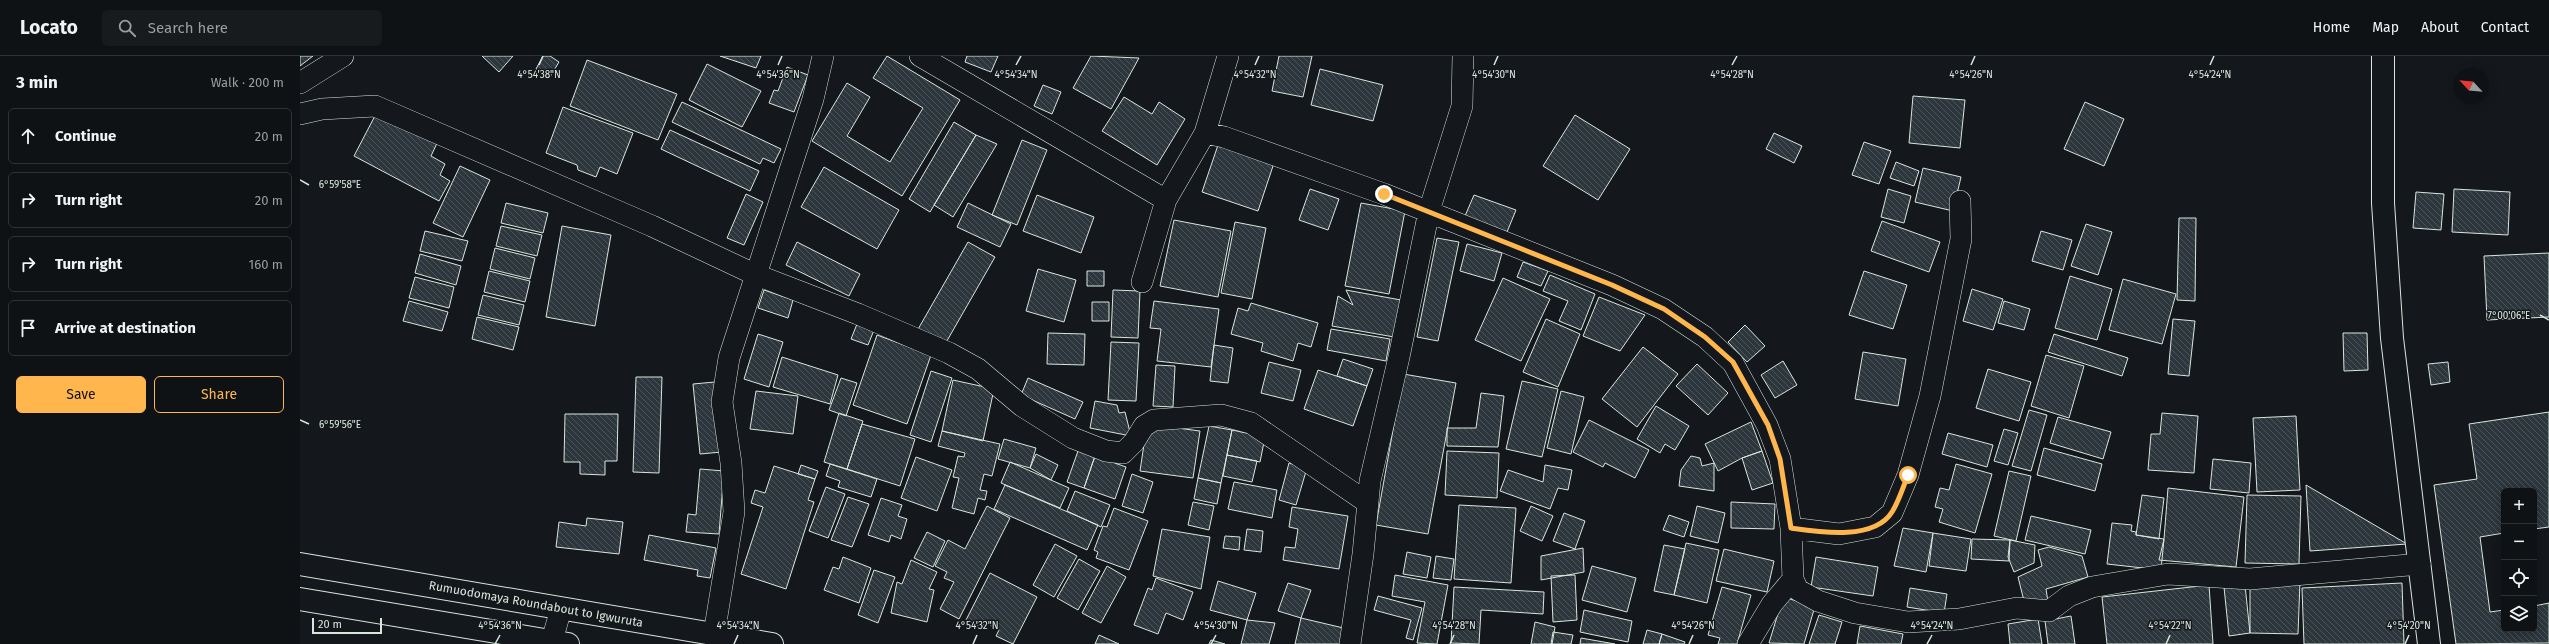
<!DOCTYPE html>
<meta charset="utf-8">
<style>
:root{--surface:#0f1215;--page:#181b1e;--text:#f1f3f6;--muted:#9b9ea0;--line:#2f3234;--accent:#ffb74d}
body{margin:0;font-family:"Fira Sans",sans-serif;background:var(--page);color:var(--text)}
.controls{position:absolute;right:12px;bottom:12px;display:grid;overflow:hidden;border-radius:6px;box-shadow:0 2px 10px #0003}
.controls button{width:36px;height:36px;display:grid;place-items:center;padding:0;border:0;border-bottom:1px solid var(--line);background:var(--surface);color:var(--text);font:20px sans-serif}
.compass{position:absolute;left:2153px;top:12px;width:36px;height:36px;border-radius:50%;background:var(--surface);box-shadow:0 2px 10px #0003;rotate:296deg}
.scale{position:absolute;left:12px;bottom:10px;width:70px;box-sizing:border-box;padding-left:4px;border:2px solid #d8e6dc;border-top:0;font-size:11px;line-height:14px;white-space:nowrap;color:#d8e6dc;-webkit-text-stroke:3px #14181c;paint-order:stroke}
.stop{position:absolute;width:12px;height:12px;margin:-9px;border:3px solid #ffb74d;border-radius:50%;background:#fff}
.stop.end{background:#ffb74d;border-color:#fff;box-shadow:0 1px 4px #0008}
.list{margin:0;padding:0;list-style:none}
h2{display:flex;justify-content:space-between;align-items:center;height:52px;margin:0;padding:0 16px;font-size:17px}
h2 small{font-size:13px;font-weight:400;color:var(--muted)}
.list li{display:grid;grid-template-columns:26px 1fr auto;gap:12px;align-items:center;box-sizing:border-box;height:56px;margin:0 8px 8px;padding:0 8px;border:1px solid var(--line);border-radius:6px}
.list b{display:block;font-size:15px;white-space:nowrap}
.list em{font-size:13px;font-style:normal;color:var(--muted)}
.actions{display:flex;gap:8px;padding:12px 16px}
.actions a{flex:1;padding:9px 0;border:1px solid var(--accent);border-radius:6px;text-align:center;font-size:14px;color:var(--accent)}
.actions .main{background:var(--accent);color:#111}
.icon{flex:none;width:22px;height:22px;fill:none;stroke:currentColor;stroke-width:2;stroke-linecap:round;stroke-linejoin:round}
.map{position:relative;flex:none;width:2249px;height:588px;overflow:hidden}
header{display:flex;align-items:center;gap:24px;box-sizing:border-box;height:56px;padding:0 20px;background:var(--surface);border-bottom:1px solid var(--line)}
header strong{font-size:19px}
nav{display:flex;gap:22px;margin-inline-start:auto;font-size:14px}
.search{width:280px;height:36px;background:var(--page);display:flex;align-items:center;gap:10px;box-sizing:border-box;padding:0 14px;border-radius:6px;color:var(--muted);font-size:15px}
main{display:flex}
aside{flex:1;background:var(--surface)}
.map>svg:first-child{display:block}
</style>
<header>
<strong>Locato</strong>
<div class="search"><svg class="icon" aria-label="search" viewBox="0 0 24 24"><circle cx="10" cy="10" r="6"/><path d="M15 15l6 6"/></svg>Search here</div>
<nav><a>Home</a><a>Map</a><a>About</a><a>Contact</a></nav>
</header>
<main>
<aside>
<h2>3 min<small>Walk · 200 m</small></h2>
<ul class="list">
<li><svg class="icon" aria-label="ahead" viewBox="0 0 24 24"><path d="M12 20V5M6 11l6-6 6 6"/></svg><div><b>Continue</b></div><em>20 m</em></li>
<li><svg class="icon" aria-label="right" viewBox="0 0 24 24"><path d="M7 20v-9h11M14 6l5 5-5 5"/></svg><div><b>Turn right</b></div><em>20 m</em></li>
<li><svg class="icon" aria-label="right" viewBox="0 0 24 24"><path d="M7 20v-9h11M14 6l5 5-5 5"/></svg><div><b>Turn right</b></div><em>160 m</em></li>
<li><svg class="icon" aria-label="arrive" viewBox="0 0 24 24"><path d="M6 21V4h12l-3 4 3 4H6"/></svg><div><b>Arrive at destination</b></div></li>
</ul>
<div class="actions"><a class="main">Save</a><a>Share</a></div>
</aside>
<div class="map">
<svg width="2249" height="588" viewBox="0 0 2249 588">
<defs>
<pattern id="building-back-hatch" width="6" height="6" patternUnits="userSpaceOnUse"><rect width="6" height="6" fill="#2c363c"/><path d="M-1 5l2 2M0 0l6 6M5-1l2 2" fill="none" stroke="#4a5358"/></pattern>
</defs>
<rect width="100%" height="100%" fill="#14181c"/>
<path fill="url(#building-back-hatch)" stroke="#d8e6dc" d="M0,0h13l-13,10z
M182,0h31l-14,16z
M243,0h7l9,6 -9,15 -14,-8z
M420,0h41l-5,12z
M587,0l73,44 -58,96 -90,-55 35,-58 23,14 -23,39 43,26 33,-54 -50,-30z
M667,0h31l-7,16 -26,-10z
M791,0l48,2 -28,51 -38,-21z
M979,0h33l-9,41 -31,-6z
M287,4l90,34 -19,46 -88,-34z
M407,8l54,27 -19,36 -53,-27z
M487,11l21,8 -14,37 -25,-9 5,-13 4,1z
M1020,13l63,16 -10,36 -62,-16z
M743,29l18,7 -9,22 -18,-8z
M1613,40l52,4 -5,48 -51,-5z
M824,41l28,17 7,-12 26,17 -28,46 -55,-34z
M382,46l99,47 -7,14 -11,-5 -3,6 -88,-42z
M1785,46l39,17 -20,47 -40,-17z
M263,51l70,26 -16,41 -17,-7 -4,10 -18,-7 -1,-5 -31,-12z
M78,54l60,31 -7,15 14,8 -5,11 10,6 -11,20 -85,-45z
M1275,59l55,34 -32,51 -55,-34z
M654,66l22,13 -46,77 -21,-13z
M370,74l89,41 -9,20 -89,-42z
M1474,77l28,13 -8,17 -28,-14z
M676,79l21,9 -44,73 -19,-12z
M722,84l25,10 -30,75 -25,-10z
M1564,86l27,9 -12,33 -27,-9z
M918,89l56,18 -16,48 -56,-19z
M1596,106l23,9 -5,15 -24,-8z
M160,110l30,14 -27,57 -30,-14z
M524,111l75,43 -22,39 -76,-42z
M1623,112l38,9 -8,34 -38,-9z
M1010,133l29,10 -11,31 -29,-10z
M1588,133l23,7 -7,27 -23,-6z
M2154,133l56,3 -2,43 -56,-3z
M2116,136l28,2 -3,36 -28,-2z
M446,138l17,8 -19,43 -17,-7z
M737,139l57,22 -13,36 -58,-22z
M1174,139l42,15 -9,22 -42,-16z
M206,147l42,10 -5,20 -42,-10z
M668,147l43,21 -11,23 -43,-20z
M1061,147l44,8 -16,83 -44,-8z
M1879,162h17l-1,83 -18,-1z
M874,164l57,11 -13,66 -58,-11z
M1582,165l58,21 -11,30 -58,-21z
M935,166l31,6 -14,71 -31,-6z
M1786,168l26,8 -14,43 -27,-9z
M201,170l41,9 -5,21 -41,-10z
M262,170l49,9 -16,91 -49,-9z
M125,175l43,10 -6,20 -42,-10z
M1741,175l31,9 -9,30 -31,-9z
M1137,182l22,4 -21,99 -21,-4z
M497,186l63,32 -11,22 -63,-31z
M668,186l27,15 -51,89 -27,-15z
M1167,188l35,9 -8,28 -34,-10z
M195,192l40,10 -5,21 -40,-10z
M2249,197v64l-62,3 -3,-64z
M120,198l41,12 -5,19 -41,-12z
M1223,206l25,9 -7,15 -24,-9z
M738,213l38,11 -12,42 -38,-11z
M189,215l41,10 -5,21 -41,-10z
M787,215h17v15h-17z
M1564,215l43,14 -14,44 -44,-14z
M1250,219l45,19 -14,36 -22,-9 9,-20 -25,-10z
M1770,220l42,13 -15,51 -42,-12z
M115,221l39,10 -5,21 -40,-10z
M1203,222l47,21 -29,62 -46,-21z
M1823,223l53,15 -14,50 -53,-14z
M1672,233l31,10 -10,31 -30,-9z
M464,234l29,10 -5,18 -30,-10z
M813,234l27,1 -2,47 -27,-1z
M1046,234l55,10 -7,37 -62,-11 6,-30 15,9z
M183,239l41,10 -5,20 -41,-10z
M1299,241l46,18 -25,36 -37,-15z
M109,245l39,11 -6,19 -39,-10z
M854,245l65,8 -8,58 -54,-6 4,-32 -11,-1z
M1704,245l26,8 -6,21 -26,-7z
M792,246h17v19h-17z
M951,247l67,20 -7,24 -13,-4 -5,18 -32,-10 2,-8 -32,-9 7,-26 10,3z
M177,261l42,10 -6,23 -41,-11z
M1246,263l34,15 -22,53 -35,-15z
M1873,263l22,2 -6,55 -21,-2z
M557,268l17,6 -6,15 -17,-6z
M1445,269l20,21 -18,16 -19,-20z
M1031,273l59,10 -4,22 -59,-11z
M748,277l37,1 -1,31 -37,-1z
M2043,277h24l1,37 -24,1z
M458,278l25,8 -14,45 -25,-8z
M1754,278l74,24 -6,18 -74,-24z
M577,279l54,20 -24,69 -54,-19z
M811,286l28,1 -3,58 -28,-1z
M914,289l19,3 -5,35 -18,-2z
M1343,291l35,27 -41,53 -35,-28z
M1563,296l43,7 -8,47 -43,-7z
M1746,299l38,11 -15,52 -38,-12z
M482,301l56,18 -8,29 -57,-17z
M1043,303l30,10 -6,17 -30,-10z
M1483,305l14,24 -22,13 -14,-23z
M969,306l32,8 -8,31 -32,-8z
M2148,306l2,20 -19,3 -3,-21z
M1397,308l31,29 -20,22 -32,-29z
M856,309l19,1 -2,41 -20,-1z
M1688,313l43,13 -12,39 -43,-13z
M1018,314l49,16 -14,40 -49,-17z
M631,315l21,7 -21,64 -21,-7z
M1103,318l53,9 -28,151 -52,-9z
M336,321h26l-3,96 -26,-1z
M541,322l16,5 -11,33 -17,-6z
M728,322l55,24 -8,17 -54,-24z
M653,324l41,9 -11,52 -41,-10z
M1222,325l36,8 -16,68 -36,-8z
M415,326l7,70 -22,2 -7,-70z
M456,335l42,5 -5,38 -43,-5z
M1261,335l23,6 -13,57 -24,-6z
M1181,337l23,3 -6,51 -51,-1v-18h29z
M795,345l22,4 2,8 6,-1 6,24 -41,-8z
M1356,350l33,20 -14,24 -10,-6 -5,9 -23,-14z
M1729,354l18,5 -16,56 -19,-5z
M2249,356v115l-15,2v-38h-30v42l-24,4 10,75 14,-2v19h30v-23l15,-3v40l-93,1 -22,-159 43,-6 -8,-55z
M539,357l24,8 -16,48 -23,-7z
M1862,357l36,3 -4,57 -46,-3 3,-36h9z
M265,358h53l-1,47h-12v14l-25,-1v-12h-16z
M1996,360l4,74 -43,2 -4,-74z
M1758,361l53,15 -8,27 -53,-16z
M1289,364l60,30 -14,28 -30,-15 -2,4 -30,-15z
M1451,366l11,29 -20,7 -24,13 -13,-27z
M562,368l53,15 -15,47 -53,-17z
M847,368l53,7 -7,47 -53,-7z
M909,370l23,4 -11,53 -23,-5z
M1704,373l14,4 -10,32 -14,-4z
M932,374l33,7 -5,25 -33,-7z
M642,375l58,13 -8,32 -8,-2 -4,16 7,1 -2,9 -7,-2 -4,16 -22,-6 7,-30 -6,-1 5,-21 6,1 1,-4 -27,-7z
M1648,377l45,12 -6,22 -45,-13z
M704,383l32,9 -6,20 -32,-9z
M1744,392l58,16 -7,27 -58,-16z
M778,395l17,5 -11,32 -17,-6z
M1147,395l52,2 -2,45 -52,-3z
M1462,395l11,32 -21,7 -10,-32z
M736,398l22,11 -7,15 -21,-12z
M927,399l30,6 -5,21 -29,-6z
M795,400l31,11 -11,32 -31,-11z
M1391,400l9,2 2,8 12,-3v28l-35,-5 2,-16z
M616,401l36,13 -15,41 -36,-13z
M1913,403l38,4 -2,30 -39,-4z
M710,406l59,26 -9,20 -59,-25z
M989,407l18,5 -11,37 -17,-5z
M530,408l47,15 -6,18 -33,-10 2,-6 -14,-5z
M1656,408l36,10 -17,59 -36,-11 4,-13 -8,-2 5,-19 9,2z
M501,409l17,6 -3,8 -17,-5z
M1245,409l27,5 -4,20 -10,-2 -8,21 -50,-18 8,-21 35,12z
M474,410l41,13 -7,21 6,2 -28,87 -45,-15 22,-67 -12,-4 4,-13 10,3z
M400,413l24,2 -5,63 -33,-2 2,-18 8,1z
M1709,415l22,5 -15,65 -22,-5z
M832,418l21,8 -10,31 -21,-7z
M898,422l23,5 -4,21 -23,-5z
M934,426l43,8 -5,28 -44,-9z
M705,429l93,40 -11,25 -93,-41z
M2006,429l101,59 -97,7z
M526,431l19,7 -17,44 -19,-7z
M1868,432l76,9 -8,70 -77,-7 5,-21z
M775,435l35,14 -9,22 -34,-16z
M1842,439l22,3 -5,41 -23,-4z
M1947,439l54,1 -2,68 -54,-1z
M548,441l21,7 -17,43 -21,-7z
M581,442l21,7 -4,11 9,3 -6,20 -10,-4 -2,7 -21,-7z
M893,446l21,4 -5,24 -21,-5z
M1431,446l44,2 -1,25 -43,-1z
M1159,449l57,3 -5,75 -57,-4z
M687,450l23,12 -51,101 -19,-10 14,-27 -10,-4 3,-6 -12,-6 13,-26 17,9z
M1231,450l22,10 -11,25 -22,-10z
M1397,450l28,7 -7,30 -28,-7z
M992,451l56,9 -9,53 -56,-9 2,-13 10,1 3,-19 -9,-2z
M814,452l34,13 -19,49 -33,-12 2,-6 -4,-2 9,-24 4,1z
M1264,457l21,8 -10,28 -22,-8z
M1369,459l20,7 -5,15 -21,-7z
M1731,460l60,14 -6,24 -60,-14z
M287,462l36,4 -4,32 -63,-7 3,-25 27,4z
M1812,467l20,2 -1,6 5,1v3l28,4 -3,31 -54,-6z
M1603,472l30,5 -7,39 -32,-6z
M862,473l48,8 -9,52 -48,-13z
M947,473l16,2 -2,21 -17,-2z
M627,476l18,9 -12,26 -19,-9z
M1633,477l38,6 -5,32 -37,-5z
M349,479l67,13 -6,30 -13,-2 1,-6 -54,-10z
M925,480l15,1 -1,13 -16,-2z
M1672,483l38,1 -1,21 -38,-2z
M1710,484l25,5 -1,18 -20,9 -6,-15z
M1386,487l33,7 -12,53 -33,-8z
M755,488l22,12 -23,41 -21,-12z
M1364,489l21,4 -11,46 -20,-4z
M1749,491l33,9 6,21 -42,12 2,13 -22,7 -8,-32 24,-11 -4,-16z
M1283,492l1,24 -43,8v-24z
M1424,493l50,12 -7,31 -51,-11z
M1107,496l24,5 -4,21 -24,-4z
M1136,500l18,3 -3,21 -18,-2z
M543,501l28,11 -12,35 -35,-13 9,-23 6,2z
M1516,501l62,10 -5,29 -62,-9z
M779,503l21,12 -22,39 -21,-12z
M611,504l26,12 -8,17 5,1 -7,32 -36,-9 6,-31 5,2z
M807,510l19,11 -25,46 -19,-10z
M1292,510l44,12 -9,34 -45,-12z
M574,514l21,7 -17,46 -20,-8z
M690,517l47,24 -24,47 -17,-8 3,-6 -14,-8 -3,6 -16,-8z
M1095,519l53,10 -11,59 -20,-1 8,-41 -33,-6z
M1275,519l2,45 -24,2 -2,-46z
M856,522l37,14 -10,28 -17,-7 -8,21 -24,-9 14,-37 4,2z
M1950,523l50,2 -2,53 -48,-1z
M918,525l38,12 -9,27 -37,-10z
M988,527l23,7 -10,28 -23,-7z
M2102,527l2,61h-100l-2,-56z
M1909,529l4,59h-106l-5,-47z
M1945,529l5,48 -21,3 -5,-49z
M1154,531l90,5 -1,22 -62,-4 -2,34 -28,-1z
M1422,531l29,8 -14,49h-19l2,-6 -12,-3z
M1610,532l37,6 -3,19 -37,-6z
M1078,540l44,12 -9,32 -7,-2 5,-18 -37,-10z
M1483,541l32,9 -11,38 -35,-1z
M1284,554l48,11 -4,21 -48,-10z
M1519,559l23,7 -7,22h-26z
M1771,560l4,28h-27l-3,-23z
M1001,562l51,12 -3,14h-54z
M1738,563l4,25h-32l-2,-20z
M947,564l28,3 -6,21h-28z
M1235,566l20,5 -3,17h-21z
M1560,570l43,8 -2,10h-44z
M1347,574l15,4 -3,10h-16z
M1253,576l20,3 -2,9h-20z
M1362,578l23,8 -1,2h-25z
M799,579l20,9h-24z
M1281,582l34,6h-35z
M911,584l14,4h-16z"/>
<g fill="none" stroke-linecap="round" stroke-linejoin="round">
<g stroke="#d8e6dc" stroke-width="22">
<path id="minor" d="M620,0l246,144 39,-67 23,-77
M0,27l43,-27
M0,58l22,-5 53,-3 277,120 102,48 104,40 91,39 29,16 44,37 51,32 33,13 17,2 11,-11 10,-16 10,-6 67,-5 30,8 117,80
M905,77l19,4 160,57 228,91 51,24 42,28 28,26 34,62 13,34 11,69 2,51 5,11 20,11 37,12 53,9 51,-3 58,-11 32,3 20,-15 23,-9 76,-13 82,5 170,-15
M842,226l24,-82
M1491,472l48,6 36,-7 17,-14 16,-38 22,-79 31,-157 -1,-38
M414,578l20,-122 -3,-49 -9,-61 7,-44 84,-259 10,-43
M251,588l10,-35
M1050,588l13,-90 7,-73 29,-124 30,-146 33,-105 1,-50
M1448,588l24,-40 21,-25"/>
</g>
<g stroke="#d8e6dc" stroke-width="24">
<path id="tertiary" d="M2083,0v147l9,135 37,306"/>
</g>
<g stroke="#d8e6dc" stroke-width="24">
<path id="primary" d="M0,508l472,80
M0,543l268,45"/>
</g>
<use href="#minor" stroke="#14181c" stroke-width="21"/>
<use href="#tertiary" stroke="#14181c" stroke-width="22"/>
<use href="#primary" stroke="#14181c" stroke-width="22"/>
</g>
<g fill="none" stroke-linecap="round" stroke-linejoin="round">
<path stroke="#ffb74d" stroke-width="5" d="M1084,138l228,91 52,24 41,28 28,25 35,63 12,34 11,69c28,4 83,13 101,-16 7,-11 11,-25 16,-37"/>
</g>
<path fill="none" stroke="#d8e6dc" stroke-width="1.5" d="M239,9l4,-9M478,9l4,-9M716,9l5,-9M955,9l4,-9M1194,9l4,-9M1432,9l5,-9M1671,9l4,-9M1910,9l4,-9M0,124l9,5M2240,259l9,5M0,364l9,4M195,588l5,-9M434,588l4,-9M673,588l4,-9M911,588l5,-9M1150,588l4,-9M1389,588l4,-9M1627,588l5,-9M1866,588l4,-9M2105,588l4,-9"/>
<g text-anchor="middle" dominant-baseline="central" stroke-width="3" stroke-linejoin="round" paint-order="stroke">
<g font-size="12" fill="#d8e6dc" stroke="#14181c">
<text transform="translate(236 548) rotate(10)">Rumuodomaya Roundabout to Igwuruta</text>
</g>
</g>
<g font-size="10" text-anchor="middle" fill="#d8e6dc" stroke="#14181c" stroke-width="3" stroke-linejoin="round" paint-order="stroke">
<text x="478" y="22">4°54'36"N</text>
<text x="716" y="22">4°54'34"N</text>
<text x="955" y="22">4°54'32"N</text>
<text x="1194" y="22">4°54'30"N</text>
<text x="1432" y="22">4°54'28"N</text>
<text x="1910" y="22">4°54'24"N</text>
<text x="239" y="22">4°54'38"N</text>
<text x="1671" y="22">4°54'26"N</text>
<text x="40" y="132">6°59'58"E</text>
<text x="2209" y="263">7°00'06"E</text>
<text x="40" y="372">6°59'56"E</text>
<text x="200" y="573">4°54'36"N</text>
<text x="438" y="573">4°54'34"N</text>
<text x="677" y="573">4°54'32"N</text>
<text x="916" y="573">4°54'30"N</text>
<text x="1154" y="573">4°54'28"N</text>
<text x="1393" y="573">4°54'26"N</text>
<text x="1632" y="573">4°54'24"N</text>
<text x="1870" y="573">4°54'22"N</text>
<text x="2109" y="573">4°54'20"N</text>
</g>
</svg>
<div class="controls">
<button>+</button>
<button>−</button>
<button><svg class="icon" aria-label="locate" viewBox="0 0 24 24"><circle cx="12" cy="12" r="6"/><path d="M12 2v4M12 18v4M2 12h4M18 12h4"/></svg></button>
<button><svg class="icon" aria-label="layers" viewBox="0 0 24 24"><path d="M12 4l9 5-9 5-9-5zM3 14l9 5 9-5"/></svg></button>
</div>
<svg class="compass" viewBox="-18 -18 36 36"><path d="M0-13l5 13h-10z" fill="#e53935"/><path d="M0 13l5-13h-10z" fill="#9b9ea0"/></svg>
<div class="scale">20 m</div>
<div class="stop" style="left:1608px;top:419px"></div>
<div class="stop end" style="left:1084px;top:138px"></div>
</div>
</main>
